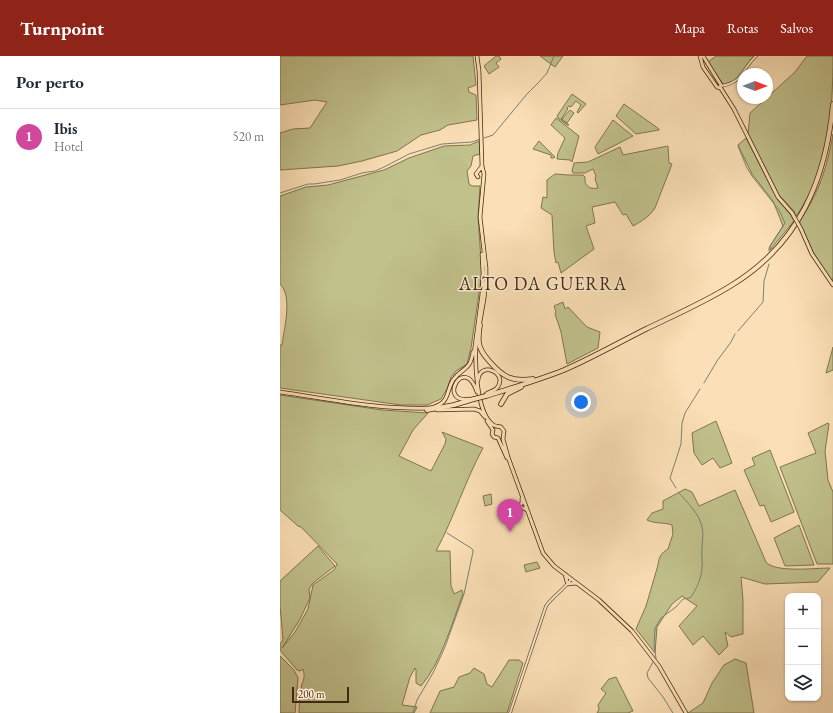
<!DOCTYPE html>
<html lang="pt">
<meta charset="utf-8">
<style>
:root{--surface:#fff;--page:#f2f2f3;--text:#1f2937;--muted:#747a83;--line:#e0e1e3;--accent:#8f2418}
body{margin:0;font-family:"EB Garamond",serif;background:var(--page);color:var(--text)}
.controls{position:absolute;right:12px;bottom:12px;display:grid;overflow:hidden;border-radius:8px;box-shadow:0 1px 3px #0004}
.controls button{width:36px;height:36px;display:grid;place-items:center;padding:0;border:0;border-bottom:1px solid var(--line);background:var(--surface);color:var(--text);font:20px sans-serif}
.compass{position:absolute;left:457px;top:12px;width:36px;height:36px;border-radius:50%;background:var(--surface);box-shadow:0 1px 3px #0004;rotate:90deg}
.scale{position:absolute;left:12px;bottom:10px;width:57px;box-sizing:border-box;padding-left:4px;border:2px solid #412912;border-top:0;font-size:11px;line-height:14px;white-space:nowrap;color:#412912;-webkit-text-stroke:3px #fcead0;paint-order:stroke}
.you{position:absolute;left:301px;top:346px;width:14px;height:14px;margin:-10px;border:3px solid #fff;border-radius:50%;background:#1a73e8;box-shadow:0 0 0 6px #1a73e833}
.badge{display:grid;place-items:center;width:26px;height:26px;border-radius:50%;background:var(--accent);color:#fff;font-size:13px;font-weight:700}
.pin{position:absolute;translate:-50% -33px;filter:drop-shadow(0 1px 2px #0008)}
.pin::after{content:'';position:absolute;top:21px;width:14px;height:12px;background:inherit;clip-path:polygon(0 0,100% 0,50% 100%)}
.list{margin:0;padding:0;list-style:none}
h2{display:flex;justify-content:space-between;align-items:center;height:52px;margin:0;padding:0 16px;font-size:17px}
h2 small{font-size:13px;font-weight:400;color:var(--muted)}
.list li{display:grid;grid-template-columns:26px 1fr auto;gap:12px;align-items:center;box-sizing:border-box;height:56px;padding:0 16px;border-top:1px solid var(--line)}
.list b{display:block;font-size:15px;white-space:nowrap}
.list p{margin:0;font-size:13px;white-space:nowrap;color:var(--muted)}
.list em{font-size:13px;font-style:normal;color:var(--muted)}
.icon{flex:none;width:22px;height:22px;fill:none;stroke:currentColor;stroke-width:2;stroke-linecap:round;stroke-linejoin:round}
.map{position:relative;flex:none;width:553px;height:657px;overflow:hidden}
header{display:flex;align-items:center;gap:24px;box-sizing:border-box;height:56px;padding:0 20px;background:var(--accent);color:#fff}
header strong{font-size:19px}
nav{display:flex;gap:22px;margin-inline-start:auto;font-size:14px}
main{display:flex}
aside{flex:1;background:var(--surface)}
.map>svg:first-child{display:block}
</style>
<header>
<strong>Turnpoint</strong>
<nav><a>Mapa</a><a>Rotas</a><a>Salvos</a></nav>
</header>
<main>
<aside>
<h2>Por perto<small></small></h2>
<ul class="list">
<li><span class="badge" style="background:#d1479c">1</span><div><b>Ibis</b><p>Hotel</p></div><em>520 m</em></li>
</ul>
</aside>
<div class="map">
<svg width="553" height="657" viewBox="0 0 553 657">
<rect width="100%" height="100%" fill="#fbdfb6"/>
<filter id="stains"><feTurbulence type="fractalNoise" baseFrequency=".005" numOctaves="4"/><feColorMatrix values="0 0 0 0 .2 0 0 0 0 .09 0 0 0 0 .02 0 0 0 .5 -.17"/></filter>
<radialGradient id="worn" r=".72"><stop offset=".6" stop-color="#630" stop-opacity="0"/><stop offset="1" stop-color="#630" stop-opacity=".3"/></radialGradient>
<path fill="#c1c18c" stroke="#81754f" d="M0,0h193l3,29 -8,3 1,4 7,3 1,25 -29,5 -8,5 -19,5 -24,16 -35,10 -24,5 -58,4v-37l13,-4 17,-1 17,-26 -12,-2 -35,5z
M216,0h3l2,3 -5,4 3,4 -10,7 -5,-8z
M260,0h23l-8,11z
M436,0h38c-12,12 -12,25 -31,28l-15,-22z
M527,0h26c0,54 -4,115 -37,160l-2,-5 -15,-16 -31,-61 2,-21 45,-41z
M292,38l14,10 -8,9 -1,-1 4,-7 -5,-4 -5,6 -2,-1 -2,2 1,1 -7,10 8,6h-2l-9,-7 -1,-2z
M344,48l35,25v1l-23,4 -20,-18z
M290,54l4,3 -7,10 -5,-4z
M276,62l23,18 -7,26 -2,-2 -13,-1 1,-6 7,-15 -14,-13z
M333,64l20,16 -35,18 -3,-7z
M553,78v143l-1,4 -19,-29 -14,-31c20,-27 28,-54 34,-87z
M466,82l32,62 12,14 4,7 -24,29v-4l13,-20 -10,-25 -21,-27 -14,-29z
M199,85l1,13 -7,2 -2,10 -4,5 2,13 3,2h8l-2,31 4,56 -11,75 -4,16 -11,7 -5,6 -4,12 -6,10 -14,6h-26l-121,-17v-43h2c2,-16 11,-49 -2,-61v-88l26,-9 22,-2 56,-15 25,-12 35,-12 26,-1z
M259,85l16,16 -2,1h-2v-3l-18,-6z
M388,90l1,17 3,1 -17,44c-6,9 -13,13 -22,18l-7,-12 -3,1 -8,-13 -23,5 3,16 -9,3 8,23 -33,24 -3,-11 -2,1 -2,-11 -2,-37 -11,-7 2,-11 4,1v-18l8,-6 13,1h15l2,2c-1,8 4,13 13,11l-3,-9 1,-3 -3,-7 -8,4h-12l-1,-2 2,-8 14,-1 32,-15 3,8z
M283,246l2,7 3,-2 19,20 13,5 -2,16 -31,16 -6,-32 -6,-18 1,-2 -2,-6z
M553,291v23l-7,3z
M0,339l102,15 46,3 -15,17 -14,26 32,15 14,-27 1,-5 -4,-7 41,16c-18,33 -29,70 -47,103h14l1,35 3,8 8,-4 1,4c-11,29 -22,69 -42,92l-5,-3v-13l-1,-2 -5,9 -8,28 15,2 -3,6h-115c0,-8 1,-16 2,-24 1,-9 5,-9 2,-20l-3,2 -3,-1 -17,-20v-6l3,-4 -3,-35v-24l38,-35 17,20 -22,17 -4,6 1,9 -10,21 -18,29 13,-16 13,-23 5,-24 21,-15 3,-6 -36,-37 -3,-1 -18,-16z
M436,365l16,42 -12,5 -7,-10 -11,7 -8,-12 -2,-20z
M548,367l1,1 -4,27 3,29 5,12v72h-16l-37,-97 36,-14 -8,-20z
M490,394l24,62 -23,10 -7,-17 -4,1 -16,-36 11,-5 -3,-7z
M405,433l7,3 7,14 36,-16 31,72c9,11 49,6 64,6l-12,14 -53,2 -24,-7 2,23v34l-12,3 -6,-5 3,14 -9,9 -16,-19 -10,9 -14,-19 18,-20 -15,-10 -10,8 -15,23 -2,26 -19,-24 10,-23 12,-41c1,-8 3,-12 10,-16l5,-15 -1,-9c-8,-3 -17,-1 -25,-5l5,-7 11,-4v-8z
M211,438l1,10 -7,2 -2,-10z
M519,469l15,40 -29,1 -11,-28z
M257,506l3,6 -14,4 -2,-7z
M0,600l14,14 4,8 -3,35h-15z
M455,603l11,4 8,50h-66l15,-10 9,-20 12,-18z
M229,604h10l4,3 -16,50h-77l10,-22 14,-4 5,-10 11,-4 4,-5 10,6 3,10 5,3z
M336,621l17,34 -5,2h-31l2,-4 -1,-4 8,-12 -5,-4 8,-10z"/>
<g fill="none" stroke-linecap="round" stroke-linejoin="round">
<path stroke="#798270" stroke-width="1" d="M204,82l9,-3 34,-41 12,-12 8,-9 7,-17
M458,90l9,22 5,8 27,34 6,13 -16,25v3
M0,137l28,-9h6l26,-4 22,-7 13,-2 7,-3 27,-14 33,-10 30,-2 8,-3
M458,275l25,-29 1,-21 5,-17
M424,327l13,-22 14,-19 4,-8
M396,432l-6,-10 11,-34 1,-21 3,-10 15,-24
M376,602l-2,-12 1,-18 6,-10 15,-11 7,-8 7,-1c6,-7 12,-21 12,-31 1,-6 -1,-12 0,-18 0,-7 2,-15 0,-22 -3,-14 -15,-25 -24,-35
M373,606l-6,11 1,5 15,19 10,16
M133,657l4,-13 16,-27 12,-26 19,-53 9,-42v-2l-2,-2 -24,-15"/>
<g stroke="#70563b" stroke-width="3.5">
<path id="minor" d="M441,30c23,-4 20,-16 35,-30
M230,657l36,-107c7,-10 20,-18 25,-27"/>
</g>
<g stroke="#412912" stroke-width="4.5">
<path id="major" d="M197,0l2,15 3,95 2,8 -4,43 6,51v11l-2,20 -5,28
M420,0l3,11 14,20 3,1 1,-3 -18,-29
M440,31l14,22 44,88 14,16
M198,121l-2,-3 6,-8
M521,173l11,25 21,31
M197,282c-3,20 -1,73 15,86 3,3 6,2 9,3l3,4 -1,8 5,18 35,96 11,13 45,34 33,31 27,35 27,47
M194,298l8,-60 1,-21 -1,-19
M198,324c2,-20 31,-7 19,8 -3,3 -8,4 -11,6
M0,336c49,7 100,18 149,16
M189,343c-32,5 -5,-46 8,-7
M150,352c21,-5 15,-15 23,-28 9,-13 17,-8 20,-28
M157,354l37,-1 6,2 5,6
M207,365l6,9
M213,374l-1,4 2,3 4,1 9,20
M240,449l2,-2v-5
M241,451l6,3
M285,518l2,8
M288,528l8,-1"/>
</g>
<g stroke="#412912" stroke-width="5.5">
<path id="highway" d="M200,269c-1,6 -2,12 -1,18 1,8 6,13 11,19 13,15 22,20 43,17
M206,340c26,-8 53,-16 78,-26 28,-12 54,-27 82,-41 29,-14 59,-27 86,-44 67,-41 94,-105 101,-181
M221,348l6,-10 14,-7
M147,354l27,-5 20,-6"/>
</g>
<use href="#minor" stroke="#fcead0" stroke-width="2"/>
<use href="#major" stroke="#fbdfb6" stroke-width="3"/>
<use href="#highway" stroke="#fbdfb6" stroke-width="4"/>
<g stroke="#412912" stroke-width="4.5" stroke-linecap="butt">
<path id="major-bridge" d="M512,157l9,16"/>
</g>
<g stroke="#412912" stroke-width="5.5" stroke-linecap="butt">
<path id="highway-bridge" d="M194,343l12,-3"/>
</g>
<use href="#major-bridge" stroke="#fbdfb6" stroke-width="3"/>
<use href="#highway-bridge" stroke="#fbdfb6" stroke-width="4"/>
</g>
<g text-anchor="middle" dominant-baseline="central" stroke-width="3" stroke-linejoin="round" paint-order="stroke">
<g font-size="18" letter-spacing="1" fill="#412912" stroke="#fcead0">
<text x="263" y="227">ALTO DA GUERRA</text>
</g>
</g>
<rect width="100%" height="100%" filter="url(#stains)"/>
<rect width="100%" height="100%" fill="url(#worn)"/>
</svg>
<div class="controls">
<button>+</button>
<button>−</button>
<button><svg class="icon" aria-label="layers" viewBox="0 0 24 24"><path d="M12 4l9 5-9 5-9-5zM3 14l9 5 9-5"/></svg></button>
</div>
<svg class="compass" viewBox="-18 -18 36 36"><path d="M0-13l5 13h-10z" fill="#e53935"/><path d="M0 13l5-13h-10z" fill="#747a83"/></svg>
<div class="scale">200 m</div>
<div class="you"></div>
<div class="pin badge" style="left:230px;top:476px;background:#d1479c">1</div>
</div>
</main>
